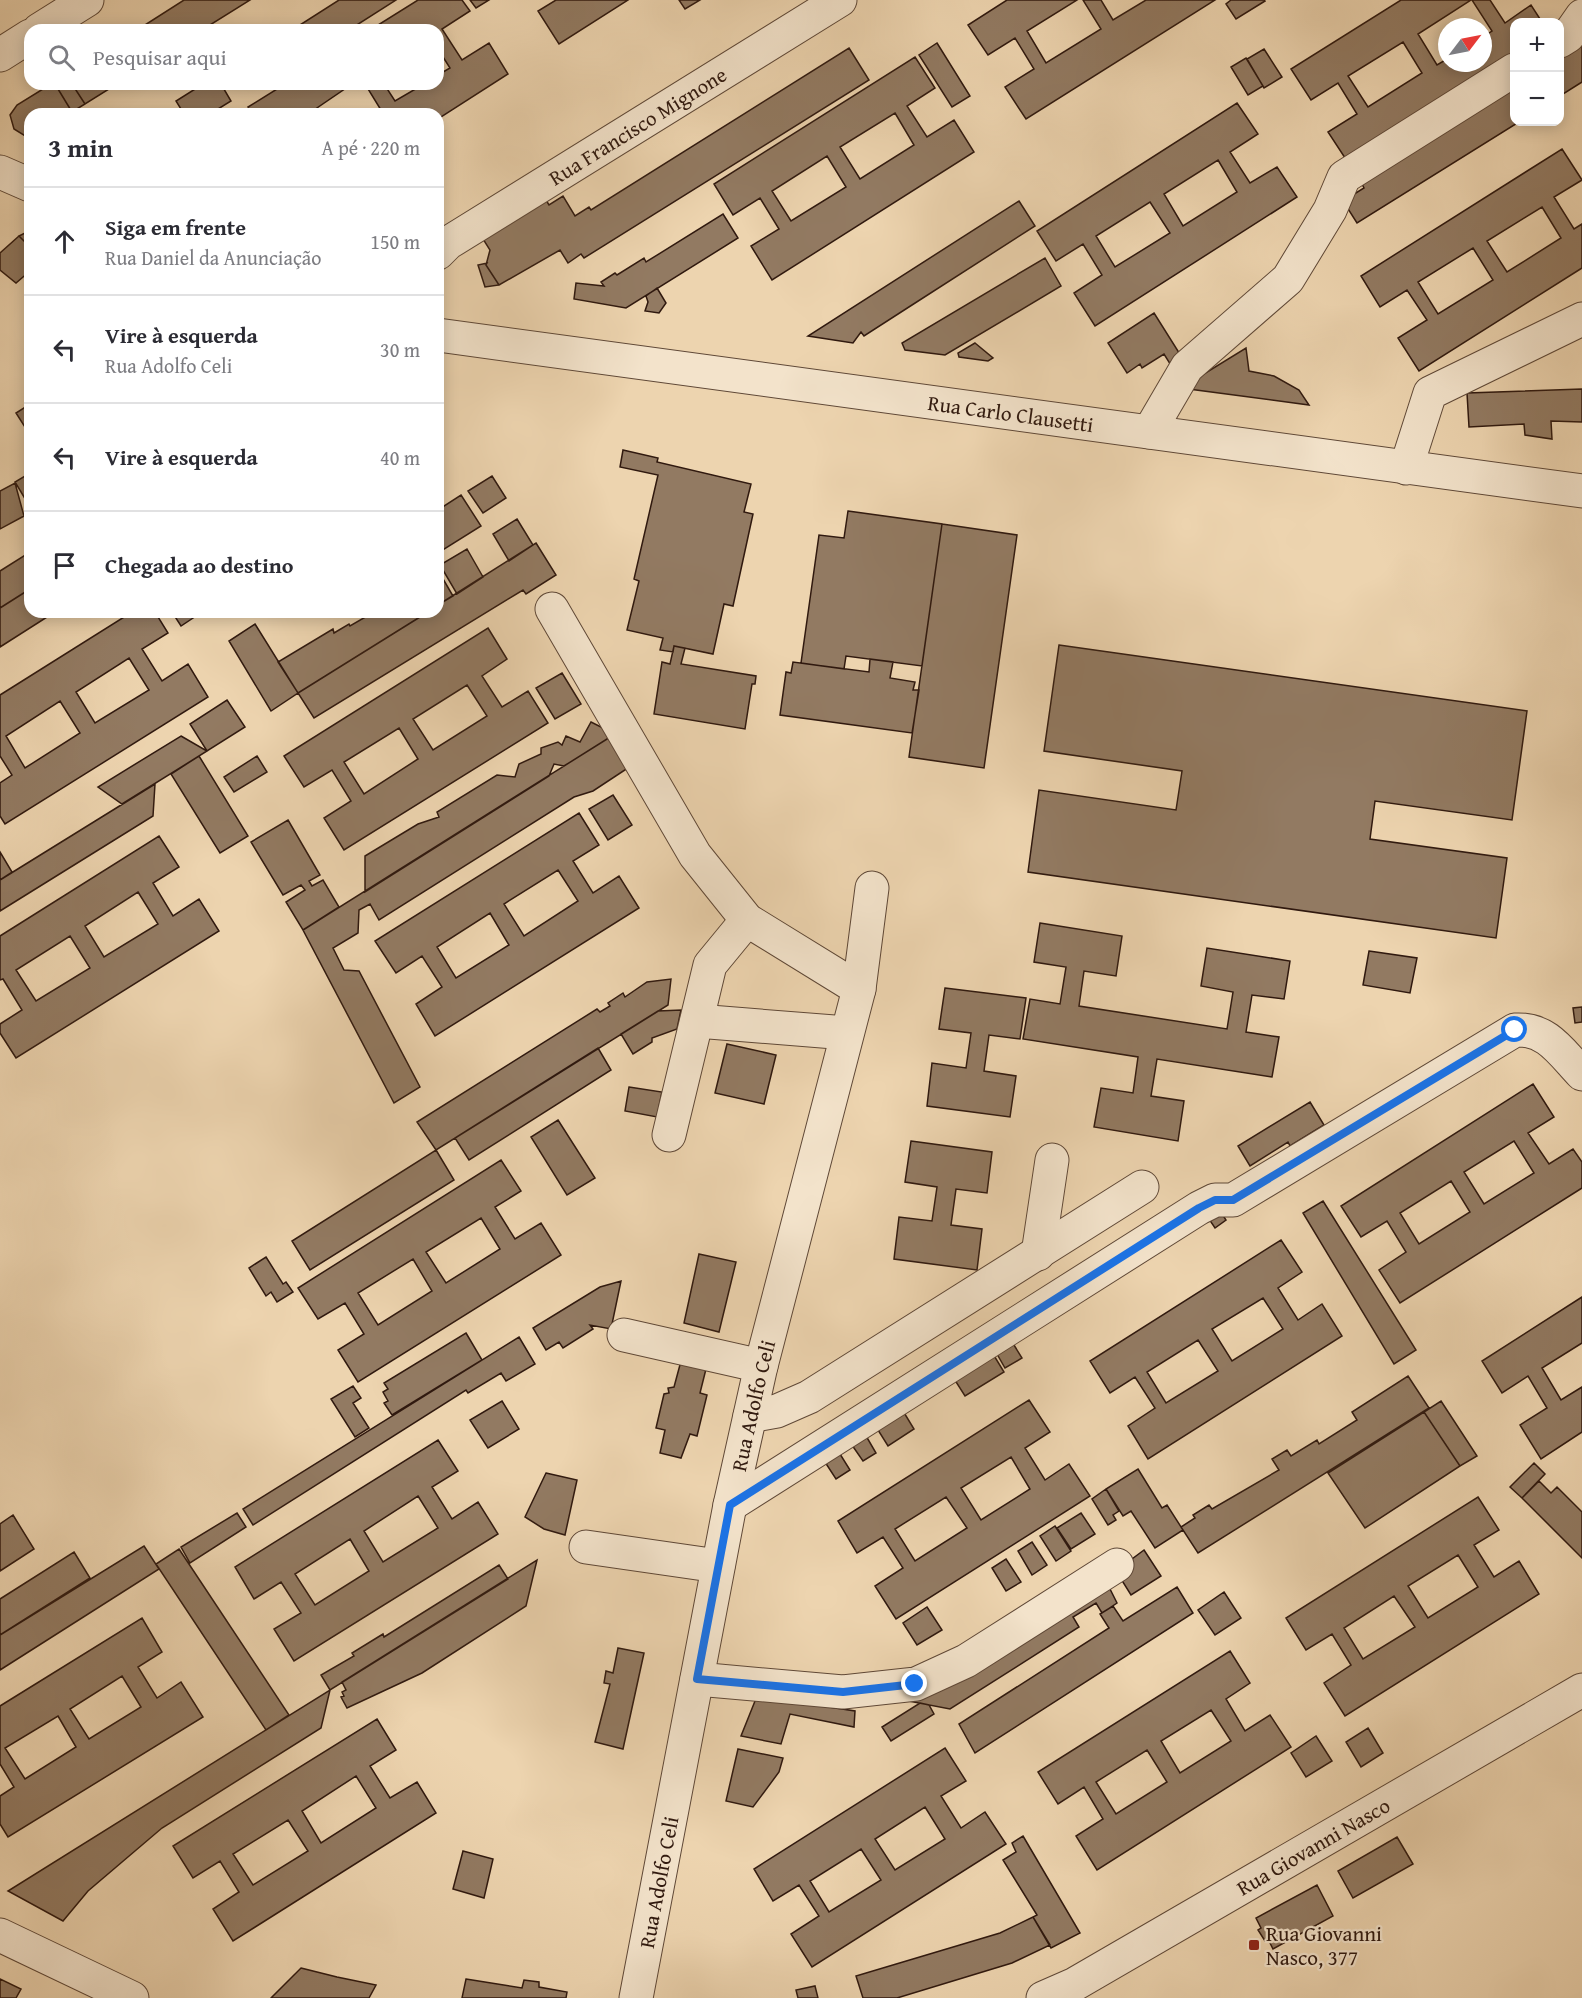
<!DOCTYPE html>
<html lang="pt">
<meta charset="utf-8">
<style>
:root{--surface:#fff;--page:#f2f2f3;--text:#2b2b33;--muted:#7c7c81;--line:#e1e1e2}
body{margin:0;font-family:"Gentium Book Plus",serif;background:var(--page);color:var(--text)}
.controls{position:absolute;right:18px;top:18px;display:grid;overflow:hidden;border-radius:12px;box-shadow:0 3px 15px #0003}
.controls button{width:54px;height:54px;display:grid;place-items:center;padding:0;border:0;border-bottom:2px solid var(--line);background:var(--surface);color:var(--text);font:30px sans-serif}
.compass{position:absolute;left:1438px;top:18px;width:54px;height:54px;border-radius:50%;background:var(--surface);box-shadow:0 3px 15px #0003;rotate:58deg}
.stop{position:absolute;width:18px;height:18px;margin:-14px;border:4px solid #1a73e8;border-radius:50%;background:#fff}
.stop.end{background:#1a73e8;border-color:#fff;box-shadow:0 2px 6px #0008}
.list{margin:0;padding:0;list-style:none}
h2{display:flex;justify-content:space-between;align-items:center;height:78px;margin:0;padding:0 24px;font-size:26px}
h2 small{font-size:20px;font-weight:400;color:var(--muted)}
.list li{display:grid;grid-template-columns:39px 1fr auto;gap:18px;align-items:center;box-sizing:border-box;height:108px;padding:0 24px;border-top:2px solid var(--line)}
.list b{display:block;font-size:22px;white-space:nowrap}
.list p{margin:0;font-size:20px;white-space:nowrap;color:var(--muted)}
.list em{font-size:20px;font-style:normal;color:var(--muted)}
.icon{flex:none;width:33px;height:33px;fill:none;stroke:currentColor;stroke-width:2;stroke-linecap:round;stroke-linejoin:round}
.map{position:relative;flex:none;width:1582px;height:1998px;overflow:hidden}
.search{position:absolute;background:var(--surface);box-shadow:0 3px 15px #0003;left:24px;top:24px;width:420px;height:66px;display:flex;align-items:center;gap:15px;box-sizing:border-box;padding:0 21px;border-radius:18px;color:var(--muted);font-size:22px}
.panel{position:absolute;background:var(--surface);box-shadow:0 3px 15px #0003;left:24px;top:108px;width:420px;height:510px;border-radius:18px}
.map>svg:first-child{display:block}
</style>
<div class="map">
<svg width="1582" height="1998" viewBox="0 0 1582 1998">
<rect width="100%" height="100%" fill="#edd4af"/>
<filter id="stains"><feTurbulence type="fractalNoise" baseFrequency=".00333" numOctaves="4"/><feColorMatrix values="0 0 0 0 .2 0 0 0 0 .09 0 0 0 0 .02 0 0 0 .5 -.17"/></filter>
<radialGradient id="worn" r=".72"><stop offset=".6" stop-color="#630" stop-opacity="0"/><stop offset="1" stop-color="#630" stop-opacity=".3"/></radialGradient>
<path fill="#927a62" stroke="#30190f" stroke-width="1.5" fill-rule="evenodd" d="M184,0h66l-48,30h-65z
M339,0h57l-47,30h-57z
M418,0h44l8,11 -28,18 20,31 27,-17 19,31 -70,45v-5h-64l7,-4 -16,-26h19l11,17 29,-17h14v-9l12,-7 -12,-19v-19h-68z
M470,0h19l-13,8z
M556,0h72l-69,44 -21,-33z
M679,0h21l-15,9z
M1007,0h70l-50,31 19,32 55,-34 -18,-29h18l12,20 33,-20h69l-189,119 -21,-32 29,-18 -19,-31 -27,17 -20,-30z
M1231,0h33l1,1 -29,18 -10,-15z
M1401,0h70l-53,34 19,31 10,-6v4h36v-26l9,-6 -20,-31h18l15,23 26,-18 11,17h-28v38l-165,104 -21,-32 29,-18 -19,-31 -27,17 -20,-31zM1403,42l19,31 -54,34 -20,-31z
M937,43l33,53 -18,11 -33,-52z
M1582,43v39l-22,14v-38z
M849,48l20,32 -285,178 -3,-4 -13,9 -8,-13 -61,35 -13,-20 4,-15 -7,-11 60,-44 6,10 14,-9 12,20 14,-9 2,3z
M1264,49l18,28 -18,11 -17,-29z
M915,57l20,31 -28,18 20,31 27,-17 20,32 -202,128 -21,-34 28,-17 -19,-31 -27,17 -19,-31zM895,113l19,32 -54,34 -20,-32zM827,156l19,31 -55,34 -19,-30z
M1246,58l17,28 -15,9 -17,-28z
M51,84h4l17,28 -4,2h-38v25l-16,-10 -4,-14 7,-10z
M55,84h17l13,20 -13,8z
M72,84h45l-32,20z
M203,84h18l10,17 -21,13h-26l-8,-13z
M285,84h67l-44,30h-55l-5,-7z
M1514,86v36h5l-162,101 -14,-22 21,-13 -3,-6z
M1237,103l21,31 -28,18 20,31 27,-16 20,30 -202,129 -21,-33 28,-18 -19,-31 -27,17 -19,-30zM1218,160l19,32 -54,34 -19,-32zM1150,202l20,31 -55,34 -19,-31z
M1562,149l20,31 -28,17 20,32 8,-5v44l-163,103 -21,-33 29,-18 -20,-30 -27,17 -19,-31zM1542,207l19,31 -54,34 -20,-31zM1473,248l20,32 -55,34 -20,-32z
M1019,201l16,25 -123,79 -48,31 -3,-4 -8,11 -45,-7z
M723,214l15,24 -112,70 -52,-9 2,-16 28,3 -3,-4 14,-9 2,2 27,-17 2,4z
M29,231h1v16l-11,-11z
M19,236l11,11v24l-14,12 -16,-13v-17z
M1045,258l16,28 -116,69 -40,-5 -3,-7z
M487,263l-1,2 13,20 -14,2 -7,-22z
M657,288l9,15 -7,10 -14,-2 3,-9 -2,-6z
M1154,313l29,46 -11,8 -8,-13 -22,14 -2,-4 -13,9 -19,-30z
M975,343l18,15 -5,3 -29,-4 -1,-4z
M1246,348l3,23 25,5 25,14 10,15 -128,-17z
M1582,389v33l-31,-1 1,18 -27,-4 -1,-11 -55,3 -2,-34z
M30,404v31l-14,-22z
M623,450l35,8 -1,4 94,22 -7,28 9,2 -20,92 -9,-2 -11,50 -39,-8 -1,6 -13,-2 3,-12 -36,-8 12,-49 -5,-2 24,-104 -38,-8z
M30,473v34l-15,-25z
M492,476l14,22 -23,15 -15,-22z
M15,483l9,33 -24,13v-38z
M461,495l20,31 -43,27v-43z
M848,511l94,13 -20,142 -76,-10 -2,13 -43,-6 18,-128 25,3z
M517,519l16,26 -24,16 -16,-27z
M942,524l75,11 -33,233 -75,-11z
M536,543l20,32 -30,19 -3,-4 -209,128 -16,-25 130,-81h10v-7z
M467,549l16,28 -26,17 -17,-29z
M30,552v37l-30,19v-37z
M439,572l14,24 -15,9v-32z
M30,589v23h25l-55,35v-39z
M132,612h23l13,21 -26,16 20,32 26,-17 20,33 -203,127 -5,-8v-33l12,-8 -12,-19v-61zM129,658l20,32 -54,33 -19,-31zM60,701l20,32 -55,35 -19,-32z
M172,612h30l-21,14z
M374,612h54l-130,81 -20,-31 55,-33 1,4 15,-9 1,2z
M255,624l43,69 -27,18 -42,-70z
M488,628l19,31 -25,17 20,31 26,-16 20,32 -204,127 -20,-32 27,-17 -19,-31 -28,17 -20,-31zM467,685l20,31 -54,34 -20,-31zM399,728l19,31 -54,35 -20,-32z
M1059,645l468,66 -15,109 -137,-19 -5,38 137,19 -11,80 -468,-66 11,-82 137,20 6,-39 -138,-20z
M674,646l11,2 -4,16 75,12 -1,8h-3l-7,45 -91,-15 8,-52 8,2z
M870,659l23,3 -3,16 25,4 -2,8h6l-7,43 -132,-18 6,-43 5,1 2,-11 76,10z
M562,673l19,31 -26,15 -19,-31z
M227,700l18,27 -38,24 -17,-27z
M591,722l24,12 -51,32 -10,-2 -5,12 -184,116v-36l53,-32 21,-7 -2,-5 60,-37 18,2 4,-13 22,-10v-6l17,-6 4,3 4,-9 14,6z
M615,734l19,30 -41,27 -19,6 -195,123 -9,-16 -11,6 -1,23 -25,15 11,22 15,1 61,116 -26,16 -91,-173z
M181,736l26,15 -85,53 -24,-17z
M199,756l49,80 -28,17 -49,-79z
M257,756l10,16 -33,20 -10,-15z
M155,784l-2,32 -153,95v-31z
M613,795l19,30 -24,15 -19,-31z
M579,813l20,32 -26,16 20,32 26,-17 20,32 -204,128 -19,-32 26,-17 -20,-31 -26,17 -21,-32zM558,870l20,31 -54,35 -20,-32zM490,913l19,32 -53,33 -19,-31z
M288,820l32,55 -11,6 3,5 11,-6 16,27 -36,23 -17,-28 19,-12 -4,-5 -18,10 -32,-53z
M159,836l20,31 -26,16 20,33 26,-17 20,32 -203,127 -16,-25v-9l22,-14 -19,-31 -3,1v-44zM138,892l20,32 -54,33 -19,-31zM70,936l20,32 -54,33 -20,-31z
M0,852l12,20 -12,8z
M1040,923l82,13 -6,40 -32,-5 -5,35 148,23 6,-37 -32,-6 6,-38 83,13 -6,38 -32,-4 -6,37 33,5 -7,40 -115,-18 -6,37 33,5 -6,40 -84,-14 7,-39 32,5 5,-36 -115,-18 7,-40 30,5 6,-37 -32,-5z
M1369,951l48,7 -7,35 -47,-8z
M671,979l-3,26 -232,145 -19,-28 180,-113 3,3 10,-6 -2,-3 15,-10 2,4 22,-15z
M945,988l81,10 -6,41 -31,-4 -5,36 32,5 -6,41 -83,-11 5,-43 34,5 5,-35 -32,-4z
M1582,1007v15l-7,1 -2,-15z
M681,1010l-4,19 -25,9v4l-19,12 -12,-20 37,-23z
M727,1044l49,11 -12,49 -49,-11z
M598,1048l13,22 -142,90 -14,-22z
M1533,1084l21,33 -26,16 21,31 24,-15 9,13v26l-182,115 -21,-33 27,-18 -19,-31 -26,16 -20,-31zM1514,1141l20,32 -50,31 -20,-32zM1451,1181l19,31 -51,32 -19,-31z
M629,1087l33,5 -5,25 -32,-6z
M1310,1102l14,23 -34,21 -2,-4 -38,24 -12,-20z
M558,1120l37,58 -28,17 -36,-58z
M911,1141l81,11 -5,41 -31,-4 -5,36 31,4 -5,41 -83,-11 5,-42 33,4 5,-34 -32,-5z
M436,1150l18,30 -144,90 -18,-29z
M501,1160l20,31 -26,16 20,32 26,-16 20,32 -203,127 -20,-32 26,-16 -19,-31 -27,16 -20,-31zM481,1218l19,31 -54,34 -20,-31zM413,1259l19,32 -54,34 -20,-32z
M1323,1201l93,149 -22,14 -91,-151z
M1217,1206l9,14 -11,8 -10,-15z
M1281,1240l21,32 -24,16 20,32 24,-16 20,32 -194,123 -20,-33 27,-18 -20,-31 -25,16 -20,-32zM1263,1298l20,31 -51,32 -20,-32zM1198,1340l20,31 -52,32 -19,-31z
M699,1254l37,8 -17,70 -35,-9z
M266,1257l17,27 3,-2 7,10 -16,10 -6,-10 -5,4 -17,-28z
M621,1281l-10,48 -21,-4 3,4 -30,19 -4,-6 -13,8 -13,-22 67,-41z
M1582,1297v46l-40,25 19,32 21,-13v45l-41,27 -21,-34 27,-17 -19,-32 -26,17 -20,-32z
M466,1333l16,27 -90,55 -8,-12 4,-2 -5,-9 5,-3 -4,-6z
M519,1337l16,27 -29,17 -5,-8 -33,20 -2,-3 -213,135 -10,-16z
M1009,1337l13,21 -17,10 -12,-21z
M990,1349l14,23 -39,24 -14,-22z
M681,1361l25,8 -6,24 7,2 -10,41 -7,-2 -9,24 -21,-5 5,-23 -9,-2 8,-34 5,-1 -1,-5 6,-1z
M1408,1376l21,32 -231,145 -17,-26 14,-9 -2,-3 16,-10 3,4 67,-39 -7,-11 15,-9 4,6 26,-16 2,4 38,-24 -5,-8z
M353,1386l8,12 -8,5 16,25 -14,9 -24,-38z
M1029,1400l21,32 -25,16 20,32 24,-16 21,32 -194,123 -21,-33 28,-18 -20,-31 -26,16 -19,-32zM1011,1457l19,32 -49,31 -20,-32zM946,1497l21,31 -52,33 -20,-32z
M502,1401l17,28 -31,19 -18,-28z
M1441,1401l36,55 -17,10 -36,-54z
M900,1406l14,23 -26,17 -15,-24z
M1424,1412l36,54 -95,62 -37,-55z
M862,1429l14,24 -13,8 -16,-23z
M438,1440l20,31 -26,16 20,32 26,-17 20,32 -204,127 -20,-32 27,-16 -20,-31 -27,17 -19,-32zM418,1496l20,32 -55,34 -19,-31zM350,1539l19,32 -54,34 -20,-31z
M835,1446l15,24 -14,9 -15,-23z
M1534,1463l11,11 -23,24 -12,-11z
M1138,1469l24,39 5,-3 16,25 -28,18 -24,-37 -8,5 -17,-27z
M546,1473l31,7 -12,55 -21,-6 -19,-12z
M1539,1481l12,12 6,-6 25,25v46l-60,-60z
M1106,1489l13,22 -6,4 3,5 -8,5 -16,-26z
M1478,1497l21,33 -25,15 20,32 25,-16 20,33 -194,122 -21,-33 27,-18 -19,-31 -26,16 -20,-32zM1458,1555l20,32 -50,31 -20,-32zM1394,1596l21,31 -52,32 -19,-31z
M237,1513l9,14 -56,36 -9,-16z
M1081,1513l14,21 -24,15 -14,-21z
M13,1515l21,34 -34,22v-47z
M1055,1526l16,25 -15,10 -16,-25z
M1032,1542l15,23 -15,10 -14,-24z
M144,1546l15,23 -159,101v-35z
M179,1549l110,166 -23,15 -110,-166z
M1144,1550l17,26 -30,19 -15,-24z
M74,1552l16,26 -90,57v-36z
M1006,1559l15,23 -15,9 -14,-23z
M537,1560l-11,46 -104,67 -75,35 -6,-11 3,-1 -2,-4 4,-2 -4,-8z
M499,1565l9,14 -178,111 -9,-15 33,-19 -2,-3 31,-19 1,3z
M1108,1585l9,18 -15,10 -6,-10 -23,14 6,10 -129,82 -47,-9z
M1177,1587l16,26 -218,140 -16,-29 150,-96 -9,-14 13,-8 10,15z
M1224,1592l17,26 -26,17 -17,-25z
M927,1607l15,23 -25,15 -14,-22z
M142,1618l20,34 -24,15 19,31 24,-16 22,35 -195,120 -8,-13v-28l14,-9 -14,-23v-58zM122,1676l19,31 -52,32 -19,-30zM58,1716l18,31 -51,32 -20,-31z
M618,1648l26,5 -21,96 -28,-7 15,-58 -6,-1 2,-12 7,2z
M1230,1651l20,32 -24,16 19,32 25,-16 21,32 -194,123 -21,-34 27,-17 -19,-32 -26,17 -20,-32zM1211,1710l20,31 -51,32 -19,-32zM1147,1750l20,32 -51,32 -20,-32z
M330,1690l-9,38 -159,100 -74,63 -25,30 -55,-30z
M757,1696l98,15 -1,16 -64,-13 -9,30 -40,-8z
M920,1703l9,2 5,9 -43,27 -9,-14z
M377,1719l19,31 -26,16 20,32 27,-16 19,31 -203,128 -20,-32 26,-17 -19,-31 -27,17 -20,-32zM356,1776l20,32 -55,35 -19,-32zM288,1820l20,31 -55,34 -20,-31z
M1368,1728l15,25 -22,14 -15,-25z
M1316,1736l16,25 -26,16 -15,-24z
M945,1748l21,33 -25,15 20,32 24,-16 21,32 -194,123 -21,-33 28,-18 -20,-31 -26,16 -19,-32zM925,1807l20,32 -50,31 -20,-31zM861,1849l20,31 -52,32 -19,-31z
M738,1749l45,9 -4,14 -26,35 -27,-6z
M1023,1836l57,97 -29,15 -18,-31 4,-2 -34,-55 13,-8 -4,-9z
M1397,1837l16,27 -60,34 -15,-27z
M463,1851l30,8 -9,39 -31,-9z
M1317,1885l16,31 -60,33 -5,-10 -3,2 -7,-11 3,-2 -5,-10z
M1033,1917l17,28 -38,18 -115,35h-34l-7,-22 144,-43z
M301,1968l36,9 39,8 -7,13h-98z
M0,1979l21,10 -5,9h-16z
M466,1979l56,9 2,-8 15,2v5l28,5 -1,6h-104z
M815,1986l3,12h-20l-2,-8z"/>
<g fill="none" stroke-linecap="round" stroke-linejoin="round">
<g stroke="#5f4837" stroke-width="35">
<g id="minor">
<path d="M39,30l48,-30"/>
<path d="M1560,41l8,-5 14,-20"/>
<path d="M0,55l30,-19"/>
<path d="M0,172l30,13"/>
<path id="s1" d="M438,253l10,-10 392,-243"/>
<path id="s2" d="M438,335l1144,156"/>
<path d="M1149,432l38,-65 101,-88 42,-69 14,-33 170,-107"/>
<path d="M1406,468l24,-75 152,-74"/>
<path d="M552,609l143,246 52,65 112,69"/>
<path d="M697,1021l150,12"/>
<path d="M669,1135l41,-170 37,-45"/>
<path d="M1038,1254l14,-94"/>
<path d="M624,1335l137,31"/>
<path d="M750,1416l27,-5 32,-14 333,-210"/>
<path d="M730,1505l469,-297 16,-8h18l282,-170c32,-2 46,22 67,44"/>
<path d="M586,1547l132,19"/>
<path d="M697,1679l146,13 73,-8 50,-23 151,-96"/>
<path d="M0,1935l132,63"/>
<path id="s3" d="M636,1998l94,-493 31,-139 98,-377 13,-101"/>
<path id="s4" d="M1043,1998l32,-14 507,-294"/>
</g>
</g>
<use href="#minor" stroke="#f3e3cb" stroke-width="33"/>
</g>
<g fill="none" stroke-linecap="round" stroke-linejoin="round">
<path stroke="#1a73e8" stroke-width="8" d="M915,1684l-72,8 -146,-13 33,-174 469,-297 16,-8h18l282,-170"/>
</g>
<rect fill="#8f2418" stroke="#f3e3cb" stroke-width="2" x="1248" y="1939" width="12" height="12" rx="3"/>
<g text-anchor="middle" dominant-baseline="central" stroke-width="4.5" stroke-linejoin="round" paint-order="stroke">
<g font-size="21" fill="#30190f" stroke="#f3e3cb">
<text stroke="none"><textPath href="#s1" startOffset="237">Rua Francisco Mignone</textPath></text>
<text stroke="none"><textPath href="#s2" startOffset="578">Rua Carlo Clausetti</textPath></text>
<text stroke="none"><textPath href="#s3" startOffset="604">Rua Adolfo Celi</textPath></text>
<text stroke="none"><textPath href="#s4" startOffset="310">Rua Giovanni Nasco</textPath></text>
<text stroke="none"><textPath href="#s3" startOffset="118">Rua Adolfo Celi</textPath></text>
</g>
<g font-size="21" fill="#30190f" stroke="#f3e3cb" text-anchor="start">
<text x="1266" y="1933">Rua Giovanni<tspan x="1266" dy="24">Nasco, 377</tspan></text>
</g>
</g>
<rect width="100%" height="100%" filter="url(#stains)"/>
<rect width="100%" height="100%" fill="url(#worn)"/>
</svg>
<div class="controls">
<button>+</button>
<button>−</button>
</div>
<svg class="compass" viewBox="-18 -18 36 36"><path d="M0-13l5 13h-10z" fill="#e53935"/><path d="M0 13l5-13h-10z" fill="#7c7c81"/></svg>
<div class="stop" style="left:1515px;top:1030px"></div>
<div class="stop end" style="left:915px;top:1684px"></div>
<div class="search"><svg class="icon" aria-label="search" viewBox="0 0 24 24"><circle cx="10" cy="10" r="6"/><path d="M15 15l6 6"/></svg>Pesquisar aqui</div>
<section class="panel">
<h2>3 min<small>A pé · 220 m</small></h2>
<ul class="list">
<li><svg class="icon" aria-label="ahead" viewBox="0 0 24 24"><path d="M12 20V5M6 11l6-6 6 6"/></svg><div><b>Siga em frente</b><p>Rua Daniel da Anunciação</p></div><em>150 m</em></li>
<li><svg class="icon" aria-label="left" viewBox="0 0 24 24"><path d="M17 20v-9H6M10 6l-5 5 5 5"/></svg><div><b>Vire à esquerda</b><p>Rua Adolfo Celi</p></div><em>30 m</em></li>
<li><svg class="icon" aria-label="left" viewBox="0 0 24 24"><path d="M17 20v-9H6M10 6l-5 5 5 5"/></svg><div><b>Vire à esquerda</b></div><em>40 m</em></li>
<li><svg class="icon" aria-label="arrive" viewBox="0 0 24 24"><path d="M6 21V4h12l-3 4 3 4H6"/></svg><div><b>Chegada ao destino</b></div></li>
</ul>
</section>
</div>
